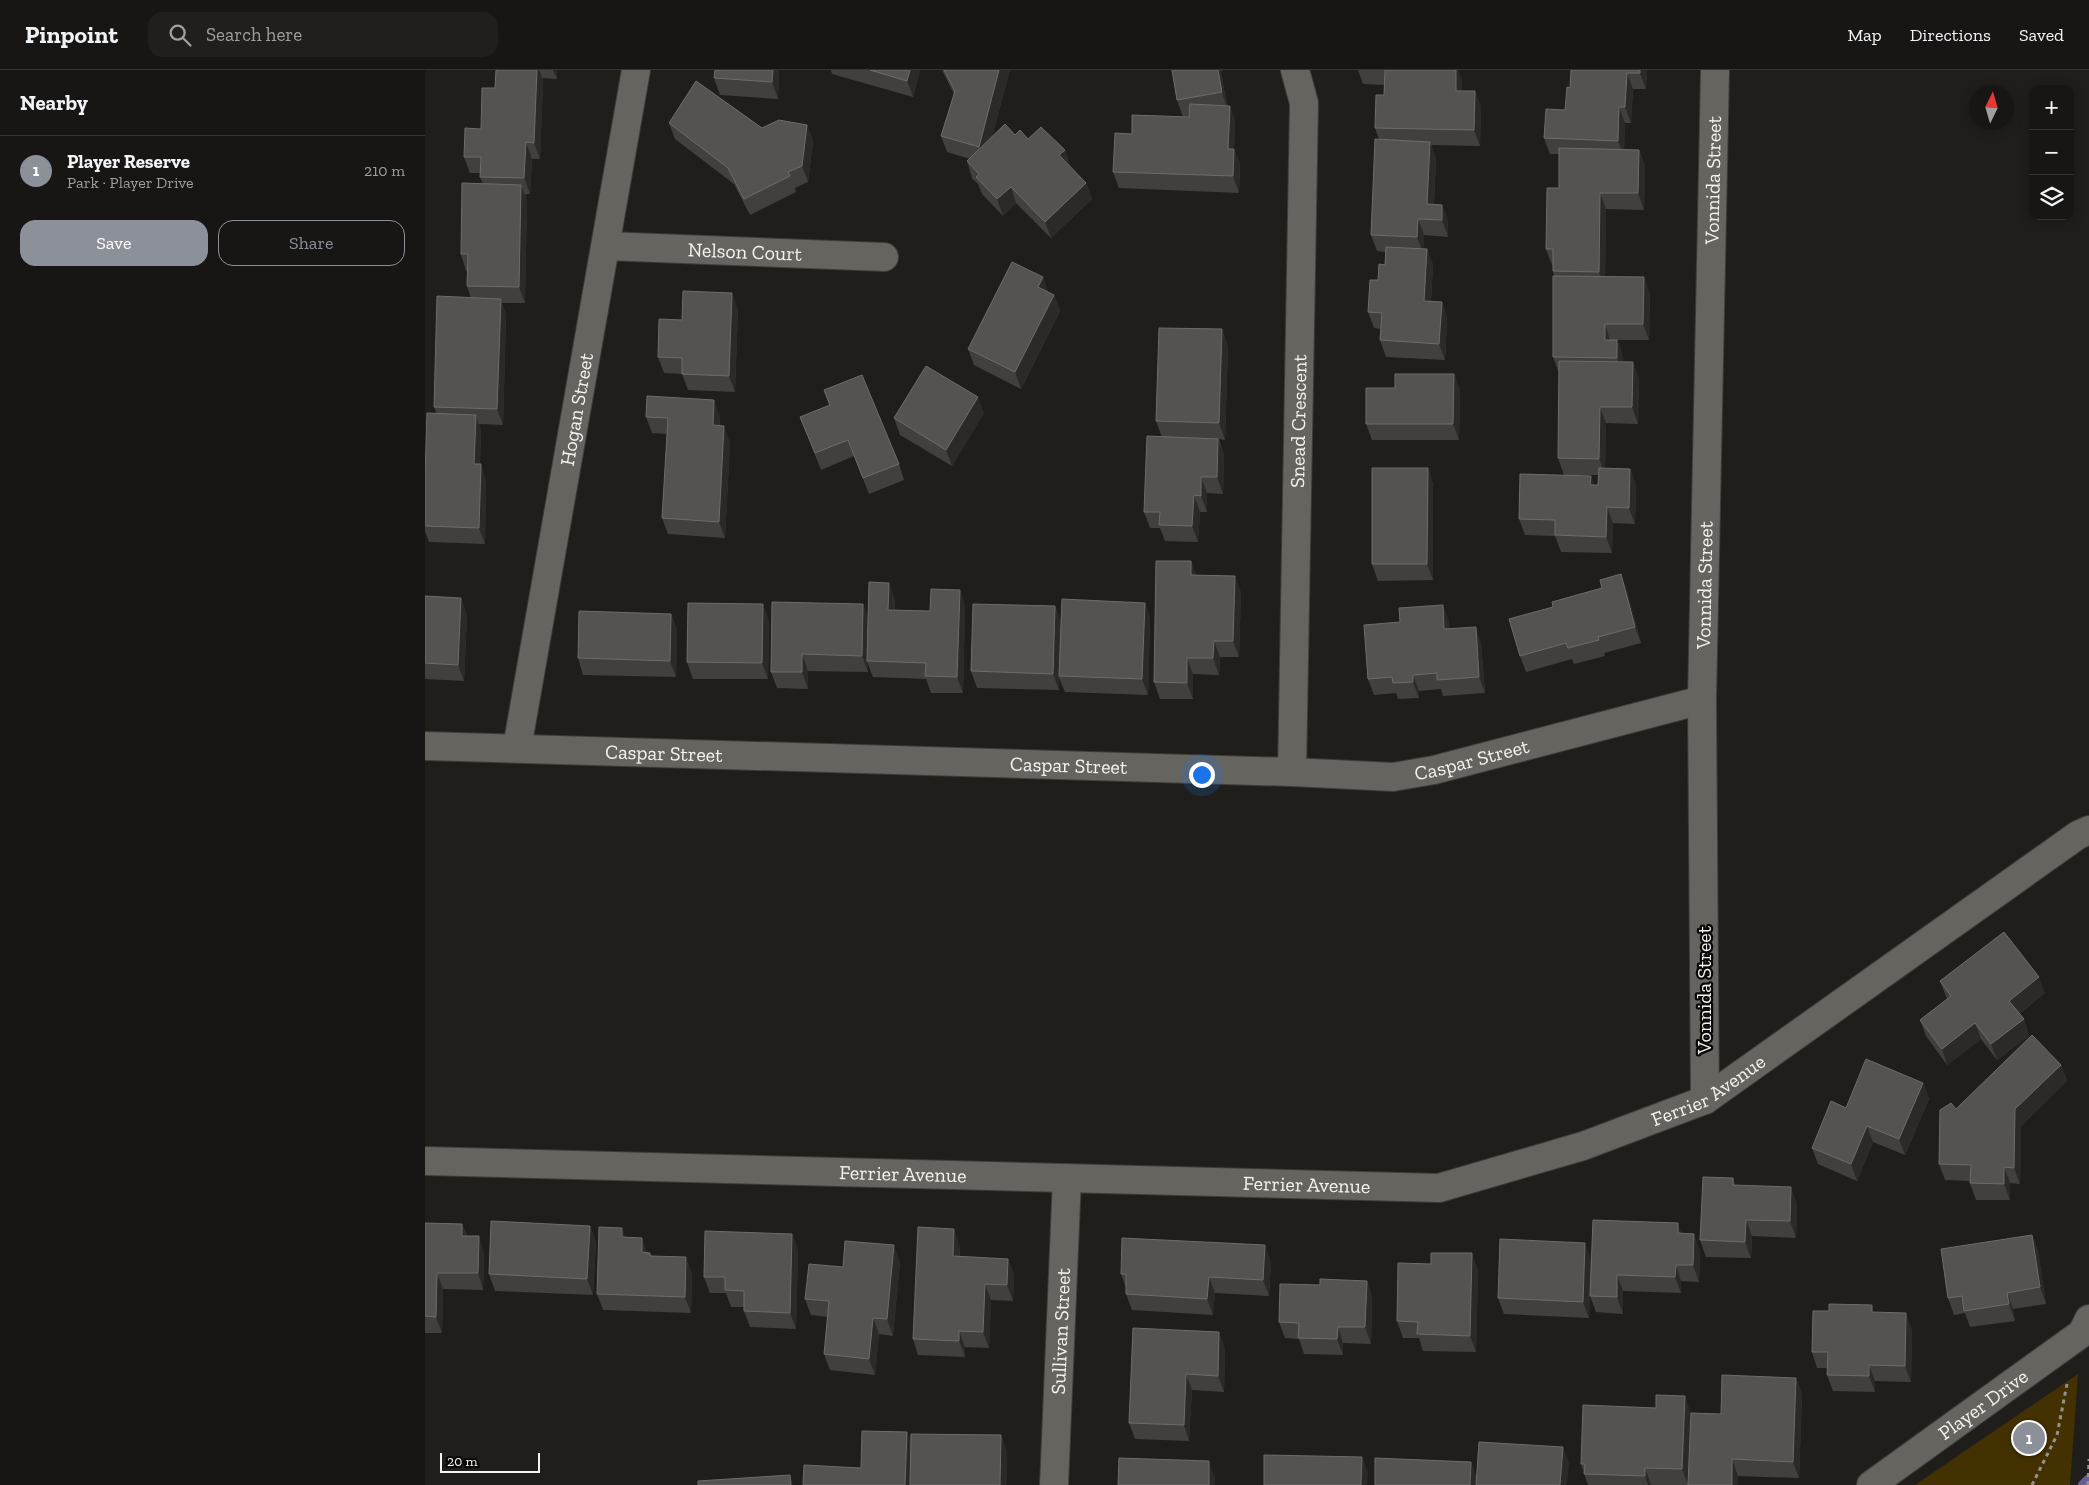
<!DOCTYPE html>
<meta charset="utf-8">
<style>
:root{--surface:#181614;--page:#211f1d;--text:#f1f3f6;--muted:#9f9fa0;--line:#363534;--accent:#8c9099}
body{margin:0;font-family:"Zilla Slab",serif;background:var(--page);color:var(--text)}
.controls{position:absolute;right:15px;top:15px;display:grid;overflow:hidden;border-radius:10px;box-shadow:0 2px 12px #0003}
.controls button{width:45px;height:45px;display:grid;place-items:center;padding:0;border:0;border-bottom:1px solid var(--line);background:var(--surface);color:var(--text);font:25px sans-serif}
.compass{position:absolute;left:1544px;top:15px;width:45px;height:45px;border-radius:50%;background:var(--surface);box-shadow:0 2px 12px #0003;rotate:5deg}
.scale{position:absolute;left:15px;bottom:12px;width:100px;box-sizing:border-box;padding-left:5px;border:2px solid #f5f3f0;border-top:0;font-size:14px;line-height:18px;white-space:nowrap;color:#f5f3f0;-webkit-text-stroke:4px #090807;paint-order:stroke}
.you{position:absolute;left:776px;top:704px;width:18px;height:18px;margin:-12px;border:4px solid #fff;border-radius:50%;background:#1a73e8;box-shadow:0 0 0 8px #1a73e833}
.badge{display:grid;place-items:center;width:32px;height:32px;border-radius:50%;background:var(--accent);color:#fff;font-size:16px;font-weight:700}
.pin{position:absolute;translate:-50% -50%;border:2px solid #fff;box-shadow:0 1px 5px #0006}
.list{margin:0;padding:0;list-style:none}
h2{display:flex;justify-content:space-between;align-items:center;height:65px;margin:0;padding:0 20px;font-size:21px}
h2 small{font-size:16px;font-weight:400;color:var(--muted)}
.list li{display:grid;grid-template-columns:32px 1fr auto;gap:15px;align-items:center;box-sizing:border-box;height:70px;padding:0 20px;border-top:1px solid var(--line)}
.list b{display:block;font-size:19px;white-space:nowrap}
.list p{margin:0;font-size:16px;white-space:nowrap;color:var(--muted)}
.list em{font-size:16px;font-style:normal;color:var(--muted)}
.actions{display:flex;gap:10px;padding:15px 20px}
.actions a{flex:1;padding:11px 0;border:1px solid var(--accent);border-radius:15px;text-align:center;font-size:18px;color:var(--accent)}
.actions .main{background:var(--accent);color:#fff}
.icon{flex:none;width:28px;height:28px;fill:none;stroke:currentColor;stroke-width:2;stroke-linecap:round;stroke-linejoin:round}
.map{position:relative;flex:none;width:1664px;height:1415px;overflow:hidden}
header{display:flex;align-items:center;gap:30px;box-sizing:border-box;height:70px;padding:0 25px;background:var(--surface);border-bottom:1px solid var(--line)}
header strong{font-size:24px}
nav{display:flex;gap:28px;margin-inline-start:auto;font-size:18px}
.search{width:350px;height:45px;background:var(--page);display:flex;align-items:center;gap:12px;box-sizing:border-box;padding:0 18px;border-radius:15px;color:var(--muted);font-size:19px}
main{display:flex}
aside{flex:1;background:var(--surface)}
.map>svg:first-child{display:block}
</style>
<header>
<strong>Pinpoint</strong>
<div class="search"><svg class="icon" aria-label="search" viewBox="0 0 24 24"><circle cx="10" cy="10" r="6"/><path d="M15 15l6 6"/></svg>Search here</div>
<nav><a>Map</a><a>Directions</a><a>Saved</a></nav>
</header>
<main>
<aside>
<h2>Nearby<small></small></h2>
<ul class="list">
<li><span class="badge">1</span><div><b>Player Reserve</b><p>Park · Player Drive</p></div><em>210 m</em></li>
</ul>
<div class="actions"><a class="main">Save</a><a>Share</a></div>
</aside>
<div class="map">
<svg width="1664" height="1415" viewBox="0 0 1664 1415">
<rect width="100%" height="100%" fill="#201e1a"/>
<path fill="#433102" d="M1653,1304l-8,111h-155z"/>
<g fill="none" stroke-linecap="round" stroke-linejoin="round">
<path stroke="#685e92" stroke-width="10" d="M1658,1415l5,-5"/>
<g stroke="#3e3c39" stroke-width="30">
<g id="minor">
<path id="s1" d="M181,176l278,11"/>
<path id="s2" d="M0,676l867,26 101,5 41,-7 268,-70"/>
<path id="s3" d="M92,678l119,-678"/>
<path id="s4" d="M867,702l12,-669 -9,-33"/>
<path id="s5" d="M1280,1030l-3,-400 13,-630"/>
<path id="s6" d="M0,1091l1014,27 144,-42 122,-46 373,-265 11,-5"/>
<path id="s7" d="M629,1415l13,-307"/>
<path id="s8" d="M1446,1415l211,-152 7,-14"/>
</g>
</g>
<path stroke="#93918e" stroke-width="3" stroke-dasharray="4 4" stroke-linecap="butt" d="M1607,1415l25,-50 10,-51
M1663,1415l1,-26"/>
<use href="#minor" stroke="#66645f" stroke-width="28"/>
</g>
<path fill="#42403c" d="M71,0h61v9l-15,-1 1,2 -3,79h-8l-2,35h-5l2,7 -2,102h-23l4,12 -3,110 -24,-1 2,8 -1,32 6,16 -1,64 -56,-2 -4,-11v-53l12,-64 -3,-7 37,-109 -4,-12v-15h-1l-5,-17 22,-70 -3,-7v-4h-10l-6,-16 17,-28 14,-41z
M290,0h64l-1,29 -58,-4 -6,-17z
M406,0h89l-7,27 -81,-23z
M517,0h68l-18,67 23,-2 50,15 5,16 16,17 6,16 -41,39 -35,-35 -13,13 -21,-22 -4,-10 -6,-6 -5,-17 3,-2 -23,-7 -6,-16 13,-42z
M747,0h52l-3,1 6,35h3l5,16 -1,27 6,16 -1,28 -120,-5 -6,-16 19,-38 57,-17v-1l-6,1 -6,-17z
M933,0h101v3l3,8v10h13l6,16 -1,39 -49,-1 5,13 -2,46 8,1 6,16v16l-24,-2 -1,14h4l6,16 -2,36 11,1 5,16 -2,42 -59,-3 -6,-17 1,-11 -7,-1 -6,-16 10,-32 7,-15 1,-13 -9,-1 -6,-16 8,-96 -4,-11 9,-33v-10l-21,-1z
M1146,0h76l-1,19h-13l-2,34h-6l-1,26 15,1 6,16 -1,44 -38,-1 -1,67 45,17 -1,47h-32l6,16v6l16,16 -1,46 -32,-1 -1,45 25,1 6,16 -1,39 -22,-1 -1,30 -51,-1 -6,-16 -30,-1 -6,-16 72,-43 3,9h4l1,-10h-35l-6,-17 1,-85 -6,-16 1,-81 -1,-5v-6h-1l-6,-16 13,-61v-34h-9l-6,-16 21,-28 5,-22z
M244,53l93,5 45,-3 6,16 -5,41 -13,6 1,4 -46,23 -16,-31 -59,-45z
M618,207l5,15 6,3 6,16 -39,78 -47,-24 -6,-16z
M313,239l-3,83 -47,-2 -6,-16 -18,-1 -6,-16 24,-37z
M803,276l-3,94 -6,-1 5,16 -1,39 -16,-1v19h-7l-2,30 -33,-1 -5,-13h-10l-6,-16 18,-75 -6,-16z
M1029,304l6,16 -1,50h-87l-6,-16 29,-36z
M399,320l75,74 5,16 -35,14 -15,-38 -33,14 -21,-53 29,-12z
M559,343l-32,53 -52,-31 -6,-17z
M221,347h74v9l10,16 -5,96 -57,-4 -6,-16 5,-84 -15,-1z
M1003,398l5,16v96l-55,1 -6,-17z
M766,491l5,14 45,17 -2,65h-19l-1,18 -26,-1v25h-33l-6,-17z
M1202,521l14,52 -37,10 1,3 -31,8 -2,-5 -46,13 -6,-16z
M0,526l42,18 -3,67 -39,-2z
M470,529v12h35l35,-5 -2,87h-32l-5,-14 -53,-2 -5,-13v8l-60,-1v18l-31,-1 -6,-16 92,-68 5,14z
M720,533l5,16 -2,76 -83,-3 -6,-14v12l-82,-2 -6,-17 84,-65 6,16z
M246,544l6,16 -1,47 -93,-2 -5,-17z
M344,550l-1,59h-75l-6,-17z
M1024,551v7l32,15 4,50 -42,3 -2,-7 -22,2v7l-21,1 -2,-6 -22,2 -6,-16z
M1515,911l105,12 -26,21 5,5 5,17 -32,24 -16,-21 -34,26 -21,-29 -6,-16 27,-21z
M1636,995l6,16 -46,45 -1,58 -10,-1v17h-34l-6,-17v-2l-25,-1 -6,-16 17,-55z
M1498,1013l6,16 -24,56 -32,-13 -16,39 -39,-17 -6,-16 34,-40z
M1308,1108l2,7 62,18 -1,35 -44,-2 -1,22 -45,-1 -6,-17z
M1168,1150l89,13 18,17 -1,32 -18,-1v12l-58,-2v23l-27,-2 -6,-16z
M0,1153l37,1 5,12 17,17 -1,37 -40,-1 -1,44h-17z
M165,1156l6,16 -3,53 -98,-4 -6,-17z
M367,1164l6,16 -2,79 -46,-2 -6,-16v-4h-13l-5,-14h-16l-6,-16z
M1607,1165l6,16 8,53 -33,5 2,12 -45,6 -5,-14 -11,2 -6,-17z
M201,1167l22,16h2l2,3 40,18 -1,39 -88,-3 -6,-16z
M535,1176v10l48,3 6,16 -1,26 -22,-1 -2,48 -24,-1v10l-47,-2 -5,-16z
M1166,1189l-2,59 -85,-4 -6,-16z
M475,1192l-7,74 -14,-2 -4,41 -45,-5 -6,-16 4,-37 -17,-2 -6,-16 38,-32z
M846,1192l-2,34 -54,-3 -2,22 -81,-5 -6,-16v-6l-5,-14z
M1053,1200l-2,82 -53,-1 -4,-13h-16l-6,-17z
M942,1211l5,16 -1,47 -28,-1v12l-39,-1 -5,-15 -14,-1 -6,-16 41,-37z
M1450,1243l37,16 -1,53 -36,-1v11l-42,-1 -6,-16v-7h-10l-5,-16z
M708,1258l92,20 -1,44 -32,-2 -3,51 -54,-2 -6,-16z
M1371,1308l6,16 -3,84 -61,-2v9h-50l33,-71z
M1266,1343l-3,72h-100l-7,-21z"/>
<path fill="#2c2a26" d="M112,0h2l4,10 -3,79 -6,-16z
M128,0h4v9z
M348,0h6l-1,29 -6,-17z
M485,0h10l-7,27 -6,-16z
M574,0h11l-25,93 -6,-16z
M793,0l3,1 6,38 -5,-17z
M1031,0h3v3l3,8v26l-6,-16z
M1215,0h7l-1,19 -6,-16z
M1202,3l6,16 -2,34 -6,-16z
M1050,21l6,16 -1,39 -6,-16z
M805,36l5,16 -1,27 6,16 -1,28 -6,-17 -5,-27z
M1194,37l6,16 -1,34 -6,-16z
M382,55l6,16 -5,41 -6,-16z
M101,72l6,17 -2,35 -6,-16z
M1005,72l6,16 -3,62 -6,-16z
M640,80l5,17 -11,-12z
M1214,80l6,16 -1,44 -6,-17z
M661,113l6,16 -41,39 -6,-16z
M96,115l6,16 -2,102 -6,-16z
M586,117l5,16 -13,13 -6,-17z
M1175,123l6,16 -1,79 -6,-16z
M1017,135l6,16v16l-6,-17z
M993,149l6,16 -1,18 -6,-16z
M1002,179l6,16 -3,52 -6,-16z
M618,207l6,17 -11,-7z
M1219,207l6,16 -1,47 -6,-16z
M307,223l6,16 -3,83 -6,-16z
M629,225l6,16 -39,78 -6,-17z
M76,229l5,16 -3,110 -6,-16z
M1017,232l5,16 -2,42 -6,-16z
M1180,254l5,16h-5z
M797,259l6,17 -3,94 -6,-17z
M1192,270l6,16v18l-6,-16z
M1208,292l6,16 -1,46 -6,-17z
M1029,304l6,16 -1,50 -6,-16z
M553,327l6,16 -32,53 -6,-16z
M289,330l6,17 -1,25 -6,-17z
M1175,337l6,16 -1,52 -6,-16z
M51,345l5,17 -2,48 -5,-16z
M299,356l6,16 -5,96 -6,-16z
M793,369l6,16 -1,39 -6,-17z
M56,394l5,16 -1,64 -6,-16z
M1003,398l5,16v96l-6,-16z
M1205,399l6,16 -1,39 -6,-16z
M1166,406l6,17 -7,-8z
M776,407l6,16v19l-6,-16z
M769,425l6,17 -2,30 -6,-16z
M1182,437l6,16 -1,30 -6,-16z
M766,491l6,17 -6,-3z
M1196,504l6,17 14,52 -6,-16z
M810,506l6,16 -2,65 -6,-16z
M464,513l6,16 -1,28 -6,-17z
M535,520l5,16 -2,87 -6,-16z
M36,528l6,16 -3,67 -6,-16z
M720,533l5,16 -2,76 -6,-16z
M338,534l6,16 -1,59 -6,-16z
M438,534l6,16 -2,41 1,3v8l-6,-16z
M1018,535l6,16 1,24 -6,-16z
M630,536l6,16 -2,54v14l-6,-16z
M246,544l6,16 -1,47 -6,-16z
M1051,557l5,16 4,50 -6,-16z
M789,571l6,16 -1,18 -6,-17z
M377,584l6,17v18l-6,-17z
M762,588l6,16v25l-6,-16z
M988,605l6,16v7l-6,-16z
M1614,907l6,16 -30,24 -6,-16z
M1599,949l5,17 -32,24 -6,-16z
M1550,953l6,16 -34,26 -5,-16z
M1636,995l6,16 -46,45 -1,58 -6,-16 1,-59z
M1498,1013l6,16 -24,56 -6,-16z
M1442,1056l6,16 -16,39 -6,-17z
M1579,1097l6,16v17l-6,-16z
M1366,1117l6,16 -1,35 -6,-17z
M1321,1150l6,16 -1,22 -6,-16z
M1253,1153l6,17 -6,-7z
M37,1154l6,17 -6,-5z
M165,1156l6,16 -3,53 -6,-16z
M197,1158l6,16 -6,-7z
M529,1159l6,17 -1,26 -6,-16z
M367,1164l6,16 -2,79 -6,-16z
M1269,1164l6,16 -1,32 -6,-17z
M1607,1165l6,16 8,53 -6,-17z
M54,1166l5,17 -1,37 -5,-17z
M217,1168l6,16 -6,-2z
M1160,1173l6,16 -2,59 -6,-16z
M469,1175l6,17 -7,74 -6,-17z
M840,1175l6,17 -2,34 -6,-16z
M1047,1183l6,17 -2,82 -6,-16z
M261,1187l6,17 -1,39 -6,-16z
M583,1189l6,16 -1,26 -6,-16z
M1251,1195l5,16v12l-6,-16z
M12,1203l6,16 -1,44 -6,-16z
M1192,1205l6,16v23l-6,-17z
M784,1207l6,16 -2,22 -6,-16z
M942,1211l5,16 -1,47 -6,-17z
M560,1214l6,16 -2,48 -6,-16z
M1582,1223l6,16 2,12 -6,-17z
M1481,1243l6,16 -1,53 -6,-16z
M448,1248l6,16 -4,41 -6,-16z
M913,1257l5,16v12l-6,-16z
M534,1261l6,16v10l-6,-16z
M794,1262l6,16 -1,44 -6,-16z
M1444,1295l6,16v11l-6,-16z
M761,1304l6,16 -3,51 -5,-16z
M1371,1308l6,16 -3,84 -6,-16z
M1260,1326l6,17 -3,72 -6,-16z
M482,1362l6,17 -1,36h-7z
M576,1365l6,16v34h-7z
M1138,1377l6,16 -2,22h-7z
M937,1387l6,16 -1,12h-6z
M1307,1389l6,17v9h-6z
M784,1391l6,16v8h-6z
M1046,1392l6,16v7h-7z
M1220,1398l6,17h-3l-3,-9z
M365,1405l3,10h-2z"/>
<path fill="#55534f" stroke="#6e6c68" d="M71,0h41l-3,73 -8,-1 -2,36 -44,-1 1,-20h-17l1,-29 16,1 1,-41h13z
M290,0h58l-1,12 -58,-4z
M445,0h40l-3,11z
M519,0h55l-20,77 -38,-11 14,-45z
M747,0h46l4,22 -45,8z
M960,0h71v21h19l-1,39 -99,-2 1,-33h8z
M1146,0h69v3h-13l-2,34h-6l-1,34 -74,-3 2,-29 19,1 2,-23 3,1z
M271,11l66,47 17,-8 28,5 -5,41 -14,6 2,4 -46,23 -16,-31 -59,-45z
M765,34l40,2 -2,43h6l-1,27 -120,-4 2,-39 17,1v-19l57,2z
M580,54l10,11 5,-5 8,9 13,-12 24,23 -6,5 27,28 -41,39 -34,-35 -14,12 -21,-22 3,-3 -12,-13z
M950,69l55,3 -3,62 15,1v15l-24,-1 -1,18 -46,-2z
M1134,78l80,2 -1,43h-38l-1,79 -46,-1v-22h-7l1,-61h12z
M37,113l59,2 -2,102 -52,-1 1,-32h-7z
M961,177l41,2 -3,52 18,1 -3,42 -59,-4 2,-27 -14,-1 2,-32h8l1,-16 6,1z
M587,192l31,15 -5,10 16,8 -39,77 -47,-23z
M1128,206l91,1 -1,47h-38v16h12v18l-64,-1z
M258,221l49,2 -3,83 -47,-2v-16l-24,-1 1,-38 23,1z
M12,226l64,3 -4,110 -63,-2z
M734,258l63,1 -3,94 -63,-2z
M1134,291l74,1 -1,45h-32l-1,52 -41,-1z
M501,296l52,31 -32,53 -52,-32z
M970,304h59l-1,50h-87v-36h29z
M437,305l37,89 -36,14 -15,-38 -33,13 -15,-36 30,-12 -6,-15z
M222,326l67,4 -1,25 11,1 -5,96 -57,-4 6,-100 -22,-1z
M2,343l49,2 -2,49h7l-2,64 -54,-2v-48z
M722,366l71,3 -1,38h-16v19l-7,-1 -2,31 -33,-1 1,-13h-16z
M947,398h56l-1,96h-55z
M1174,398l31,1 -1,39 -22,-1 -1,30 -51,-2v-15l-36,-1 1,-45 71,2 -1,9h8z
M731,491h35v14l44,1 -2,65h-19l-1,17h-26v25l-33,-1z
M1196,504l14,53 -37,10 1,3 -31,8 -2,-5 -46,13 -11,-37 44,-12 -1,-5 50,-14 -2,-8z
M444,512l20,1 -1,27 42,1 1,-22 29,1 -3,87 -32,-1 1,-13 -59,-2z
M0,526l36,2 -3,67 -33,-2z
M637,529l83,4 -3,76 -83,-3z
M347,532l91,2 -1,52 -60,-2v18h-31z
M263,533l75,1 -1,59 -75,-1z
M548,534l82,2 -2,68 -82,-3z
M1018,535l1,24 32,-2 3,50 -42,3v-7l-24,2v7l-20,1 -1,-6 -24,2 -4,-54 36,-3 -1,-14z
M154,541l92,3 -1,47 -92,-3z
M1579,862l35,45 -30,24 15,18 -33,25 -16,-21 -33,26 -22,-29 31,-24 -11,-15z
M1607,965l29,30 -46,44 -1,59 -10,-1v17l-34,-1 1,-18 -32,-1 1,-54 11,-7 5,6z
M1441,989l57,24 -24,56 -32,-13 -16,38 -39,-16 19,-47 15,7z
M1278,1107l30,1v7l58,2 -1,34 -44,-1 -1,22 -45,-2z
M1168,1150l85,3v10l16,1 -1,31h-17l-1,12 -58,-2v22l-27,-1z
M66,1151l99,5 -3,53 -98,-5z
M0,1153l37,1v12h17l-1,37h-41l-1,44 -11,-1z
M174,1157l23,1v9l20,1v14l8,1v3l36,1 -1,40 -88,-3z
M493,1157l36,2 -1,27 55,3 -1,26 -22,-1 -2,48 -24,-1v10l-46,-2z
M280,1161l87,3 -2,79 -46,-2v-20l-19,-1v-13h-21z
M1607,1165l8,52 -33,6 2,11 -45,7 -2,-15 -14,2 -7,-49z
M697,1168l143,7 -2,35 -54,-3 -2,22 -81,-5v-20h-5z
M1075,1169l85,4 -2,59 -85,-4z
M420,1171l49,4 -7,74 -14,-1 -4,41 -45,-5 5,-53 -24,-2 4,-35 34,3z
M1006,1183h41l-2,83 -53,-2 1,-12 -21,-1 1,-58 33,1z
M895,1209l47,2 -2,46h-27l-1,12 -39,-1 1,-15 -20,-1 1,-38 40,1z
M1404,1234l43,1v7l34,1 -1,53 -36,-1v11l-42,-1 1,-23h-16l1,-41h16z
M708,1258l86,4 -1,44 -32,-2 -2,51 -55,-2z
M1297,1305l74,3 -3,84 -61,-3v26h-44l3,-72 30,1z
M1231,1325l29,1 -3,73 -37,-1v8l-61,-2 1,-10h-4l2,-59 73,3z
M437,1361l45,1 -2,53h-102l1,-20 57,3z
M486,1364l90,1 -1,50h-90z
M1054,1372l84,5 -3,38h-84z
M839,1385l98,2 -1,28h-97z
M694,1388l90,3v24h-91z
M950,1388l96,4 -1,23h-95z
M365,1405l1,10h-93v-4z"/>
<g text-anchor="middle" dominant-baseline="central" stroke-width="4.5" stroke-linejoin="round" paint-order="stroke">
<g font-size="20" fill="#f5f3f0" stroke="#090807">
<text stroke="none"><textPath href="#s5" startOffset="920">Vonnida Street</textPath></text>
<text stroke="none"><textPath href="#s1" startOffset="139">Nelson Court</textPath></text>
<text stroke="none"><textPath href="#s3" startOffset="344">Hogan Street</textPath></text>
<text stroke="none"><textPath href="#s4" startOffset="351">Snead Crescent</textPath></text>
<text stroke="none"><textPath href="#s5" startOffset="515">Vonnida Street</textPath></text>
<text stroke="none"><textPath href="#s2" startOffset="239">Caspar Street</textPath></text>
<text stroke="none"><textPath href="#s2" startOffset="1049">Caspar Street</textPath></text>
<text stroke="none"><textPath href="#s2" startOffset="644">Caspar Street</textPath></text>
<text transform="translate(1279 920) rotate(-90)">Vonnida Street</text>
<text stroke="none"><textPath href="#s6" startOffset="1302">Ferrier Avenue</textPath></text>
<text stroke="none"><textPath href="#s6" startOffset="478">Ferrier Avenue</textPath></text>
<text stroke="none"><textPath href="#s6" startOffset="882">Ferrier Avenue</textPath></text>
<text stroke="none"><textPath href="#s7" startOffset="154">Sullivan Street</textPath></text>
<text stroke="none"><textPath href="#s8" startOffset="138">Player Drive</textPath></text>
</g>
</g>
</svg>
<div class="controls">
<button>+</button>
<button>−</button>
<button><svg class="icon" aria-label="layers" viewBox="0 0 24 24"><path d="M12 4l9 5-9 5-9-5zM3 14l9 5 9-5"/></svg></button>
</div>
<svg class="compass" viewBox="-18 -18 36 36"><path d="M0-13l5 13h-10z" fill="#e53935"/><path d="M0 13l5-13h-10z" fill="#9f9fa0"/></svg>
<div class="scale">20 m</div>
<div class="you"></div>
<div class="pin badge" style="left:1604px;top:1368px">1</div>
</div>
</main>
